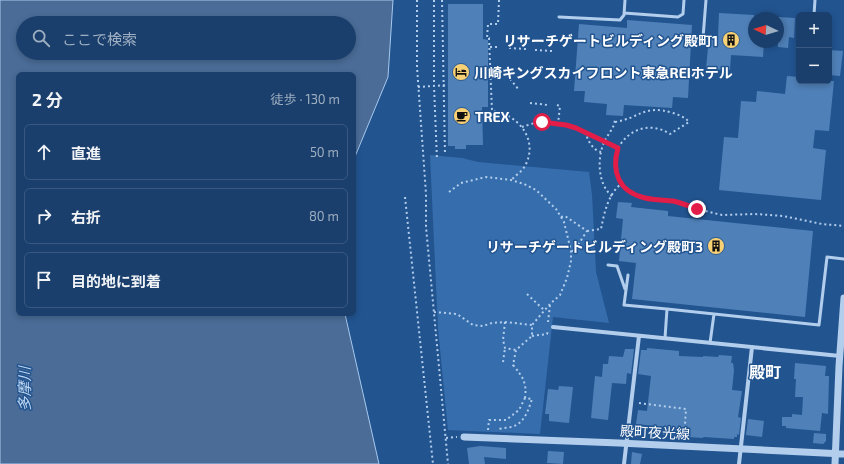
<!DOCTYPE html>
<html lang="ja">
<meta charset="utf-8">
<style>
:root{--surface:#1a3f6c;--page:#234672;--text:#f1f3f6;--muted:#9fafc2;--line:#38587f}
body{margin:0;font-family:"Exo 2","Noto Sans JP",sans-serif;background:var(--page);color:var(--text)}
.controls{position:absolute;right:12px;top:12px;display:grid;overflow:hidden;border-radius:6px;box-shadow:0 2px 6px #0003}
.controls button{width:36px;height:36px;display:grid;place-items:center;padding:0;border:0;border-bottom:1px solid var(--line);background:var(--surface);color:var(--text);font:20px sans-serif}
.compass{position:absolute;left:748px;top:12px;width:36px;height:36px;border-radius:50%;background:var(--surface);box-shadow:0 2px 6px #0003;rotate:274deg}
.stop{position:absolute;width:12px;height:12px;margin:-9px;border:3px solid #e11d48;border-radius:50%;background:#fff}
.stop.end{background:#e11d48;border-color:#fff;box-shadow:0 1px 4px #0008}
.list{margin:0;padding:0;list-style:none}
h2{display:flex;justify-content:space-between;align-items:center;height:52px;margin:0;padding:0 16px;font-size:17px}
h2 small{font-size:13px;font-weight:400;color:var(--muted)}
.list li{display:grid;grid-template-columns:26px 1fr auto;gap:12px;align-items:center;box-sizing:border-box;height:56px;margin:0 8px 8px;padding:0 8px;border:1px solid var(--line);border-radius:6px}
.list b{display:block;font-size:15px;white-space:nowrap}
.list em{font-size:13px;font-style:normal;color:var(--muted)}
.icon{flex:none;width:22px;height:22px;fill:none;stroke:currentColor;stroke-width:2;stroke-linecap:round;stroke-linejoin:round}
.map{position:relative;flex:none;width:844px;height:464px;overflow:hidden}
.search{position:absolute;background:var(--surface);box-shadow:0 2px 6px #0003;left:16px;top:16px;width:340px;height:44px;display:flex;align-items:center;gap:10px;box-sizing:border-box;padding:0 14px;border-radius:22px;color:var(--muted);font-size:15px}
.panel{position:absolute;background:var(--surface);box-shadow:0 2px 6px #0003;left:16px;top:72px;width:340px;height:244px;border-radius:6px}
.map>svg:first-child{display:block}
</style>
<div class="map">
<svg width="844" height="464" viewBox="0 0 844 464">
<rect width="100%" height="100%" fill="#225490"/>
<path fill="#366ead" d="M430,155l32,3 16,4 111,10 3,23 4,77 13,51 -56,-6 -13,117 -92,-4 -10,-102z"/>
<path fill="#4a6c97" stroke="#a7c9ee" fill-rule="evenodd" d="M0,0h393l-5,77 -34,82v-85h-336v240h327l34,150h-379zM23,23h326v30h-326z"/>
<path fill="#4f80b8" d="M448,4h35v35l5,1v67h-6l1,38h-17v4h-11v-3h-7z
M719,13l35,2v27h10l-1,15 -32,-2 -1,15 -24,-1 3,-32h9z
M778,17l17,1 -1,20 -5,-1 -1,11 -10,-1z
M627,20l65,5 -4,73 -15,-1 -1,11 -48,-3 -1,11 -17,-1 1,-11 -23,-2 1,-11h-11l5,-67 48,4z
M829,50l14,1 -3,25 -11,-1z
M787,76l12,1v4h35l-5,50 -14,-1 -2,18 13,2 -5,50 -102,-10 5,-53 14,1 3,-37 15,1 1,-11 28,3z
M618,202l14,1 -1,4 37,4v5l145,15 -8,86 -173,-18 4,-36 -17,-2 4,-42 -7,-1z
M647,348l32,3v5l24,1v-1l15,1 1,-2 13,1 -1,7h2l1,7 -2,20 10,1 -4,26 3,1 -2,17 -2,-1v3h-3v2l-30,-2 -2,1 -39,-3 1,-8 -28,-3 2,-14 9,1 4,-35 -13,-2 3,-24h6z
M625,349h9l-3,25 -4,-1 -1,11 -14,-1 -4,37 -17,-2 4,-42 7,1 1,-13h5l1,-8 14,1z
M795,363l31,3 -1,10h4l-1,38 -6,-1 -2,18 -34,-3v-2h-4v-9h10v-3l10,1 1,-18h-8l1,-18h-2z
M559,386l14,1 -4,36 -20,-2v-7h-4l3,-25 10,1z
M748,419l16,2 -2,16 -16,-2z
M814,433l12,1v7l-3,3 -10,-1z
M480,446l26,2v11l-22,-2 1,7h-16l-2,-16z
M548,451l16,1 -1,12 -16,-1z
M632,452l10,2 -2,10h-9z"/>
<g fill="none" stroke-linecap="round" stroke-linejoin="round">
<path stroke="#b3ceec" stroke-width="2" stroke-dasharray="2 3" stroke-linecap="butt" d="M417,0v67l9,127v33l22,237
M434,0v86l3,74
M442,0l3,155
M499,0l-1,24h-10l-1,14h2l3,73c26,3 46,28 34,53 -3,7 -10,11 -15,16
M490,47h9
M509,48l17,1
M535,50l17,1
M491,74h6
M507,75l12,15
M418,87l30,-2
M530,103l18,2
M557,105l3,1 -2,18
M615,122c25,-4 29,-18 58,-9 6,2 12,4 16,9l-19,12c-17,-11 -36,-7 -48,8 -3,5 -6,9 -7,15 0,9 2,18 6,27
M522,127c6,-2 14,-5 21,-5 27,0 52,13 75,26
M585,132c3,8 7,18 16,20
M449,192l12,-9 25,-6 25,3 13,4 12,6 20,19 8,13 7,29v10l-4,17 -7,17 -10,9 -18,21v11l-16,14 -3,15c10,12 14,18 12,33l7,1c-3,9 -7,23 -18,27 -4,2 -12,2 -16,3
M612,196c-15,-12 -15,-40 -7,-56 4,-7 10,-13 10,-22
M405,197l28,267
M561,217l4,-1 22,15 -13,20h-3
M587,231l14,-2c3,-15 7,-35 20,-45l14,11 11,3 27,3 24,8 25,6 33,-1 28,2 39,8 22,2
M527,294l17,16
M434,312l23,2 16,11 10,1 9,-3 13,-1 27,3
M505,322l-2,18 2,8 11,2
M548,322l2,-17
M532,336l15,-2 1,-3
M503,362l2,-14
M639,403l47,6 -2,30
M488,430l1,-10h17l13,-10 6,-12
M446,438l11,-1"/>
<path stroke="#b3ceec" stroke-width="3" d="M624,13l54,4 5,-3 1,-14
M814,15l1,-15
M559,17l61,3 4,-5 1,-15
M703,38l3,-38
M608,265l9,1 8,23
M628,275l-4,30 43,4
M665,338l2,-29 152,16 8,-68 17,2
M710,343l4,-29"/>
<path stroke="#b3ceec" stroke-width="4" d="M553,327l287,29
M624,464l15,-128
M739,464l13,-117"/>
<path stroke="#b3ceec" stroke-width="7" d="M464,437l155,6 225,11
M835,464l4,-98 5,-68"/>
</g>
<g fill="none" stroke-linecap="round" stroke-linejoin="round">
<path stroke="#e11d48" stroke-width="5" d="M542,122l24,3 10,3 42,20c-7,24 1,44 27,50 9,2 19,2 28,3 9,2 16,5 24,8"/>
</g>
<defs>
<g id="building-disc" transform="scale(0.9)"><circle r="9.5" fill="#f8d175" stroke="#225490"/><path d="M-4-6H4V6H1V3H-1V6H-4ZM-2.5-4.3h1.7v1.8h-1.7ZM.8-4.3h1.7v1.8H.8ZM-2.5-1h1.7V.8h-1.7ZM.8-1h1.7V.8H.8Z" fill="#111"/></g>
<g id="hotel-disc" transform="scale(0.9)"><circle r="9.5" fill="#f8d175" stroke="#225490"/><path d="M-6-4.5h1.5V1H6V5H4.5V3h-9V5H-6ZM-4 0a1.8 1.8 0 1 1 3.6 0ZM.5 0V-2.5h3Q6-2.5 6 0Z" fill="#111"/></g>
<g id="cafe-disc" transform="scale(0.9)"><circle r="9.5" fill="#f8d175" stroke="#225490"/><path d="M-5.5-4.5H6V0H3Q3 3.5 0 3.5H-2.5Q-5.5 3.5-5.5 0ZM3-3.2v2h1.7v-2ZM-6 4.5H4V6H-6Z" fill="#111"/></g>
</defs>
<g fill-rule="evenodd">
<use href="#building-disc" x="731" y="40"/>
<use href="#hotel-disc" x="461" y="72"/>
<use href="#cafe-disc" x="462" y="116"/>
<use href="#building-disc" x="716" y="246"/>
</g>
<g text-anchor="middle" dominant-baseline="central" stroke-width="3" stroke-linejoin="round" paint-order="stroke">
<g font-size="14" font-weight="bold" fill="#fff" stroke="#225490" text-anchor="end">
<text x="718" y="40">リサーチゲートビルディング殿町1</text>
<text x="474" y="72" text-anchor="start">川崎キングスカイフロント東急REIホテル</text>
<text x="475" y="116" text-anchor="start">TREX</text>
<text x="703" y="246">リサーチゲートビルディング殿町3</text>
</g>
<g font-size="14" fill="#fff" stroke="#225490">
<text transform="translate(655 432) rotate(3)">殿町夜光線</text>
</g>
<g font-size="15" font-style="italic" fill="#bfd8f3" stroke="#225490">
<text transform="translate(24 389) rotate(-90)">多摩川</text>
</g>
<g font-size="16" font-weight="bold" fill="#fff" stroke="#225490">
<text x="765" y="371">殿町</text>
</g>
</g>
</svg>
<div class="controls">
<button>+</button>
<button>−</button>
</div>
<svg class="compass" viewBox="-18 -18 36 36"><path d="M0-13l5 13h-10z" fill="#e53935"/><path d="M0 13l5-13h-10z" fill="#9fafc2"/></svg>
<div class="stop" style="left:542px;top:122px"></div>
<div class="stop end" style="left:697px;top:209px"></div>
<div class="search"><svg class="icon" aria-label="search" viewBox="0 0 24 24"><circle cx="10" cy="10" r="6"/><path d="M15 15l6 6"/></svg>ここで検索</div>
<section class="panel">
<h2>2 分<small>徒歩 · 130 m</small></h2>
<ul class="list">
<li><svg class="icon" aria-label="ahead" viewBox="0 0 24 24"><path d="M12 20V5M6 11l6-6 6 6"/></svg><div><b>直進</b></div><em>50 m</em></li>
<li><svg class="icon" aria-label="right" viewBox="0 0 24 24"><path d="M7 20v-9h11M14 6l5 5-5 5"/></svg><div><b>右折</b></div><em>80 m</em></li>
<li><svg class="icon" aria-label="arrive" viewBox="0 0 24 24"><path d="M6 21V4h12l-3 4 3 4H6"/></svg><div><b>目的地に到着</b></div></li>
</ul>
</section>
</div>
